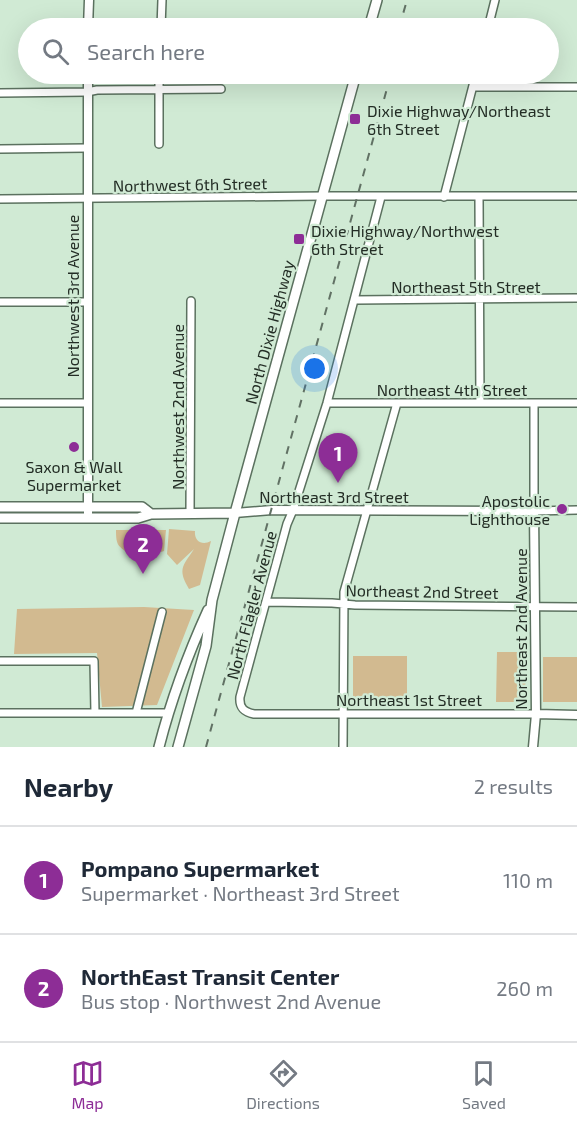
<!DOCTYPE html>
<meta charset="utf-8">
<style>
:root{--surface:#fff;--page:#f6f6f7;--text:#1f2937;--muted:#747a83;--line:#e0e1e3;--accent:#8d2d96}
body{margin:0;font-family:"Exo 2",sans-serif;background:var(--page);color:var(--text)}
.you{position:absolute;left:315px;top:369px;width:21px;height:21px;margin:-15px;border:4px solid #fff;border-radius:50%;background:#1a73e8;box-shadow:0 0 0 9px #1a73e833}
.badge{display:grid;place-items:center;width:39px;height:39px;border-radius:50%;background:var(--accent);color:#fff;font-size:20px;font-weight:700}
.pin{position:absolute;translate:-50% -50px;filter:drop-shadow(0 2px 3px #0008)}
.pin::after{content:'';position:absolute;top:32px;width:21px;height:18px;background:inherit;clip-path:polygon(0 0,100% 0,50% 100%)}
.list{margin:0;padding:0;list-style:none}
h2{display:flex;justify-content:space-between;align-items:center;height:78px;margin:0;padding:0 24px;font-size:26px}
h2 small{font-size:20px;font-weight:400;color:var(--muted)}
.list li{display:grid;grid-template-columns:39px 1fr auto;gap:18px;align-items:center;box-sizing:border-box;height:108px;padding:0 24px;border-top:2px solid var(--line)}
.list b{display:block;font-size:22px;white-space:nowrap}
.list p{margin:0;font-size:20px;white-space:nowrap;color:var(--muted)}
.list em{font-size:20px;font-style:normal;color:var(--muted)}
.icon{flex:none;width:33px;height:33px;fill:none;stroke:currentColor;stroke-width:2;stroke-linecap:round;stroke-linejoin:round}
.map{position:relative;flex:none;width:577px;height:747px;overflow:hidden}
.search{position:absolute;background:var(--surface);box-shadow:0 6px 24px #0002;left:18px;right:18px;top:18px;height:66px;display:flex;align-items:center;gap:15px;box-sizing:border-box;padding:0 21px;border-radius:33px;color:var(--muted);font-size:22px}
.sheet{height:294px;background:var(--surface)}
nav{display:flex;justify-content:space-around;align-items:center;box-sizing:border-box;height:84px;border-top:2px solid var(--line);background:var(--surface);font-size:16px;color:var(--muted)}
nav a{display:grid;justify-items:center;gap:3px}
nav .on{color:var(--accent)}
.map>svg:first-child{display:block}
</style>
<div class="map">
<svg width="577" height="747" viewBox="0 0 577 747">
<rect width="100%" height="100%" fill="#d0ead4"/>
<path fill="#d2ba90" d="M169,529l26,2c-1,10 7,15 16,10l-11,44 -11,4c-12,-20 -6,-23 5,-40l-17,16 -10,-11z
M116,530h50l-2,21 -3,1 -8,-13 -22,16c-13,-9 -15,-9 -15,-25z
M144,607l50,3 -37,95 -55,2 -5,-54 -83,1 3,-45z
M497,652h29l-1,50h-29z
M353,656h54v46l-54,-1z
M543,657h34v45h-34z"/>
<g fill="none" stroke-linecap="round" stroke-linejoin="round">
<g stroke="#5b715f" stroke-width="10">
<path id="minor" d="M161,28l1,-28
M488,28l7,-28
M473,87h104
M0,93l87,-1 10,-2 124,-1
M159,144v-70
M0,149l87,-1
M381,197l-54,206 -34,107 -6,14 -47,173c-1,11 4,15 14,17h282
M444,197l32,-123
M479,197l1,206
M0,199l323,-3h254
M355,300l222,-2
M0,302h87
M0,403h87
M327,403h250
M534,403v108l43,-1
M190,514l1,-213
M266,602l66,1 23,2 222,2
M0,661h94l1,52
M0,713h168
M136,713l26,-101
M343,747l1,-155 53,-189"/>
</g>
<g stroke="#5b715f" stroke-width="11">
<path id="tertiary" d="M88,28l1,-28
M88,74v440
M235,513l37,-3 262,1 2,203 -3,33
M536,714l41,1"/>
</g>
<g stroke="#5b715f" stroke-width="12">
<path id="secondary" d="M369,28l8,-28
M0,507h142l9,7
M0,518h138l13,-4 84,-1
M159,747c12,-47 29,-93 49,-137
M178,747l28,-101 6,-46 23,-87 121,-439"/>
</g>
<use href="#minor" stroke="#fff" stroke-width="7"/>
<use href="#tertiary" stroke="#fff" stroke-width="8"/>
<use href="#secondary" stroke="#fff" stroke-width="9"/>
<path stroke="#617164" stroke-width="2" stroke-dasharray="8 8" stroke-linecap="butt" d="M399,28l8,-28
M206,747l185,-673"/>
</g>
<g fill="#8d2d96" stroke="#d0ead4" stroke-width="2">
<rect x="349" y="113" width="12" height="12" rx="3"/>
<rect x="293" y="233" width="12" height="12" rx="3"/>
<circle cx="74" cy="447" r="6"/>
<circle cx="562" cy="509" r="6"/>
</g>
<g text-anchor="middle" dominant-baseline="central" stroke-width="4.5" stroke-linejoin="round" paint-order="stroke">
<g font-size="16" fill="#232d25" stroke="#d0ead4" text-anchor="start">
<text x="367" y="110">Dixie Highway/Northeast<tspan x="367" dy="18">6th Street</tspan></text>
<text x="311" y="230">Dixie Highway/Northwest<tspan x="311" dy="18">6th Street</tspan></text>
<text x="74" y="466" text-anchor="middle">Saxon &amp; Wall<tspan x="74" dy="18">Supermarket</tspan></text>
<text x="550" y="500" text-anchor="end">Apostolic<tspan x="550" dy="18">Lighthouse</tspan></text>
</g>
<g font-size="16" fill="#232d25" stroke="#d0ead4">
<text transform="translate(190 184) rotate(-1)">Northwest 6th Street</text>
<text x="466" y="286">Northeast 5th Street</text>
<text transform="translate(72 296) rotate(-90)">Northwest 3rd Avenue</text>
<text transform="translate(269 332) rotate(-75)">North Dixie Highway</text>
<text x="452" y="389">Northeast 4th Street</text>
<text transform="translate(177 407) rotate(-90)">Northwest 2nd Avenue</text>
<text x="334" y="496">Northeast 3rd Street</text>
<text transform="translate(422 591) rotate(1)">Northeast 2nd Street</text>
<text transform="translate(251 605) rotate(-75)">North Flagler Avenue</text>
<text transform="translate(520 629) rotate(-90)">Northeast 2nd Avenue</text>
<text x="409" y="699">Northeast 1st Street</text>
</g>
</g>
</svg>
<div class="you"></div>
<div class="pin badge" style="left:338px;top:483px">1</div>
<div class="pin badge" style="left:143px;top:574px">2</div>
<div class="search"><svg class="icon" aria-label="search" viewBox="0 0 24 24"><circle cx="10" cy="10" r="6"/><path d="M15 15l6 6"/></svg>Search here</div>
</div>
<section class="sheet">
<h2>Nearby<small>2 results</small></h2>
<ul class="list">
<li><span class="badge">1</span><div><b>Pompano Supermarket</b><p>Supermarket · Northeast 3rd Street</p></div><em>110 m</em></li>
<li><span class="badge">2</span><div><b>NorthEast Transit Center</b><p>Bus stop · Northwest 2nd Avenue</p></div><em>260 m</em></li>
</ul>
</section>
<nav>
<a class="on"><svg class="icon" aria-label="map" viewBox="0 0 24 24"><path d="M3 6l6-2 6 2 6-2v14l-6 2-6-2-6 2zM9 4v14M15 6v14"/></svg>Map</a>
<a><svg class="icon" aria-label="directions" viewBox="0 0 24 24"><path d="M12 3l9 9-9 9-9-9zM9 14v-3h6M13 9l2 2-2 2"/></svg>Directions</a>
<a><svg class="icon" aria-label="saved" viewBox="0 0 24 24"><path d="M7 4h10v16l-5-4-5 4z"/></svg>Saved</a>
</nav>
